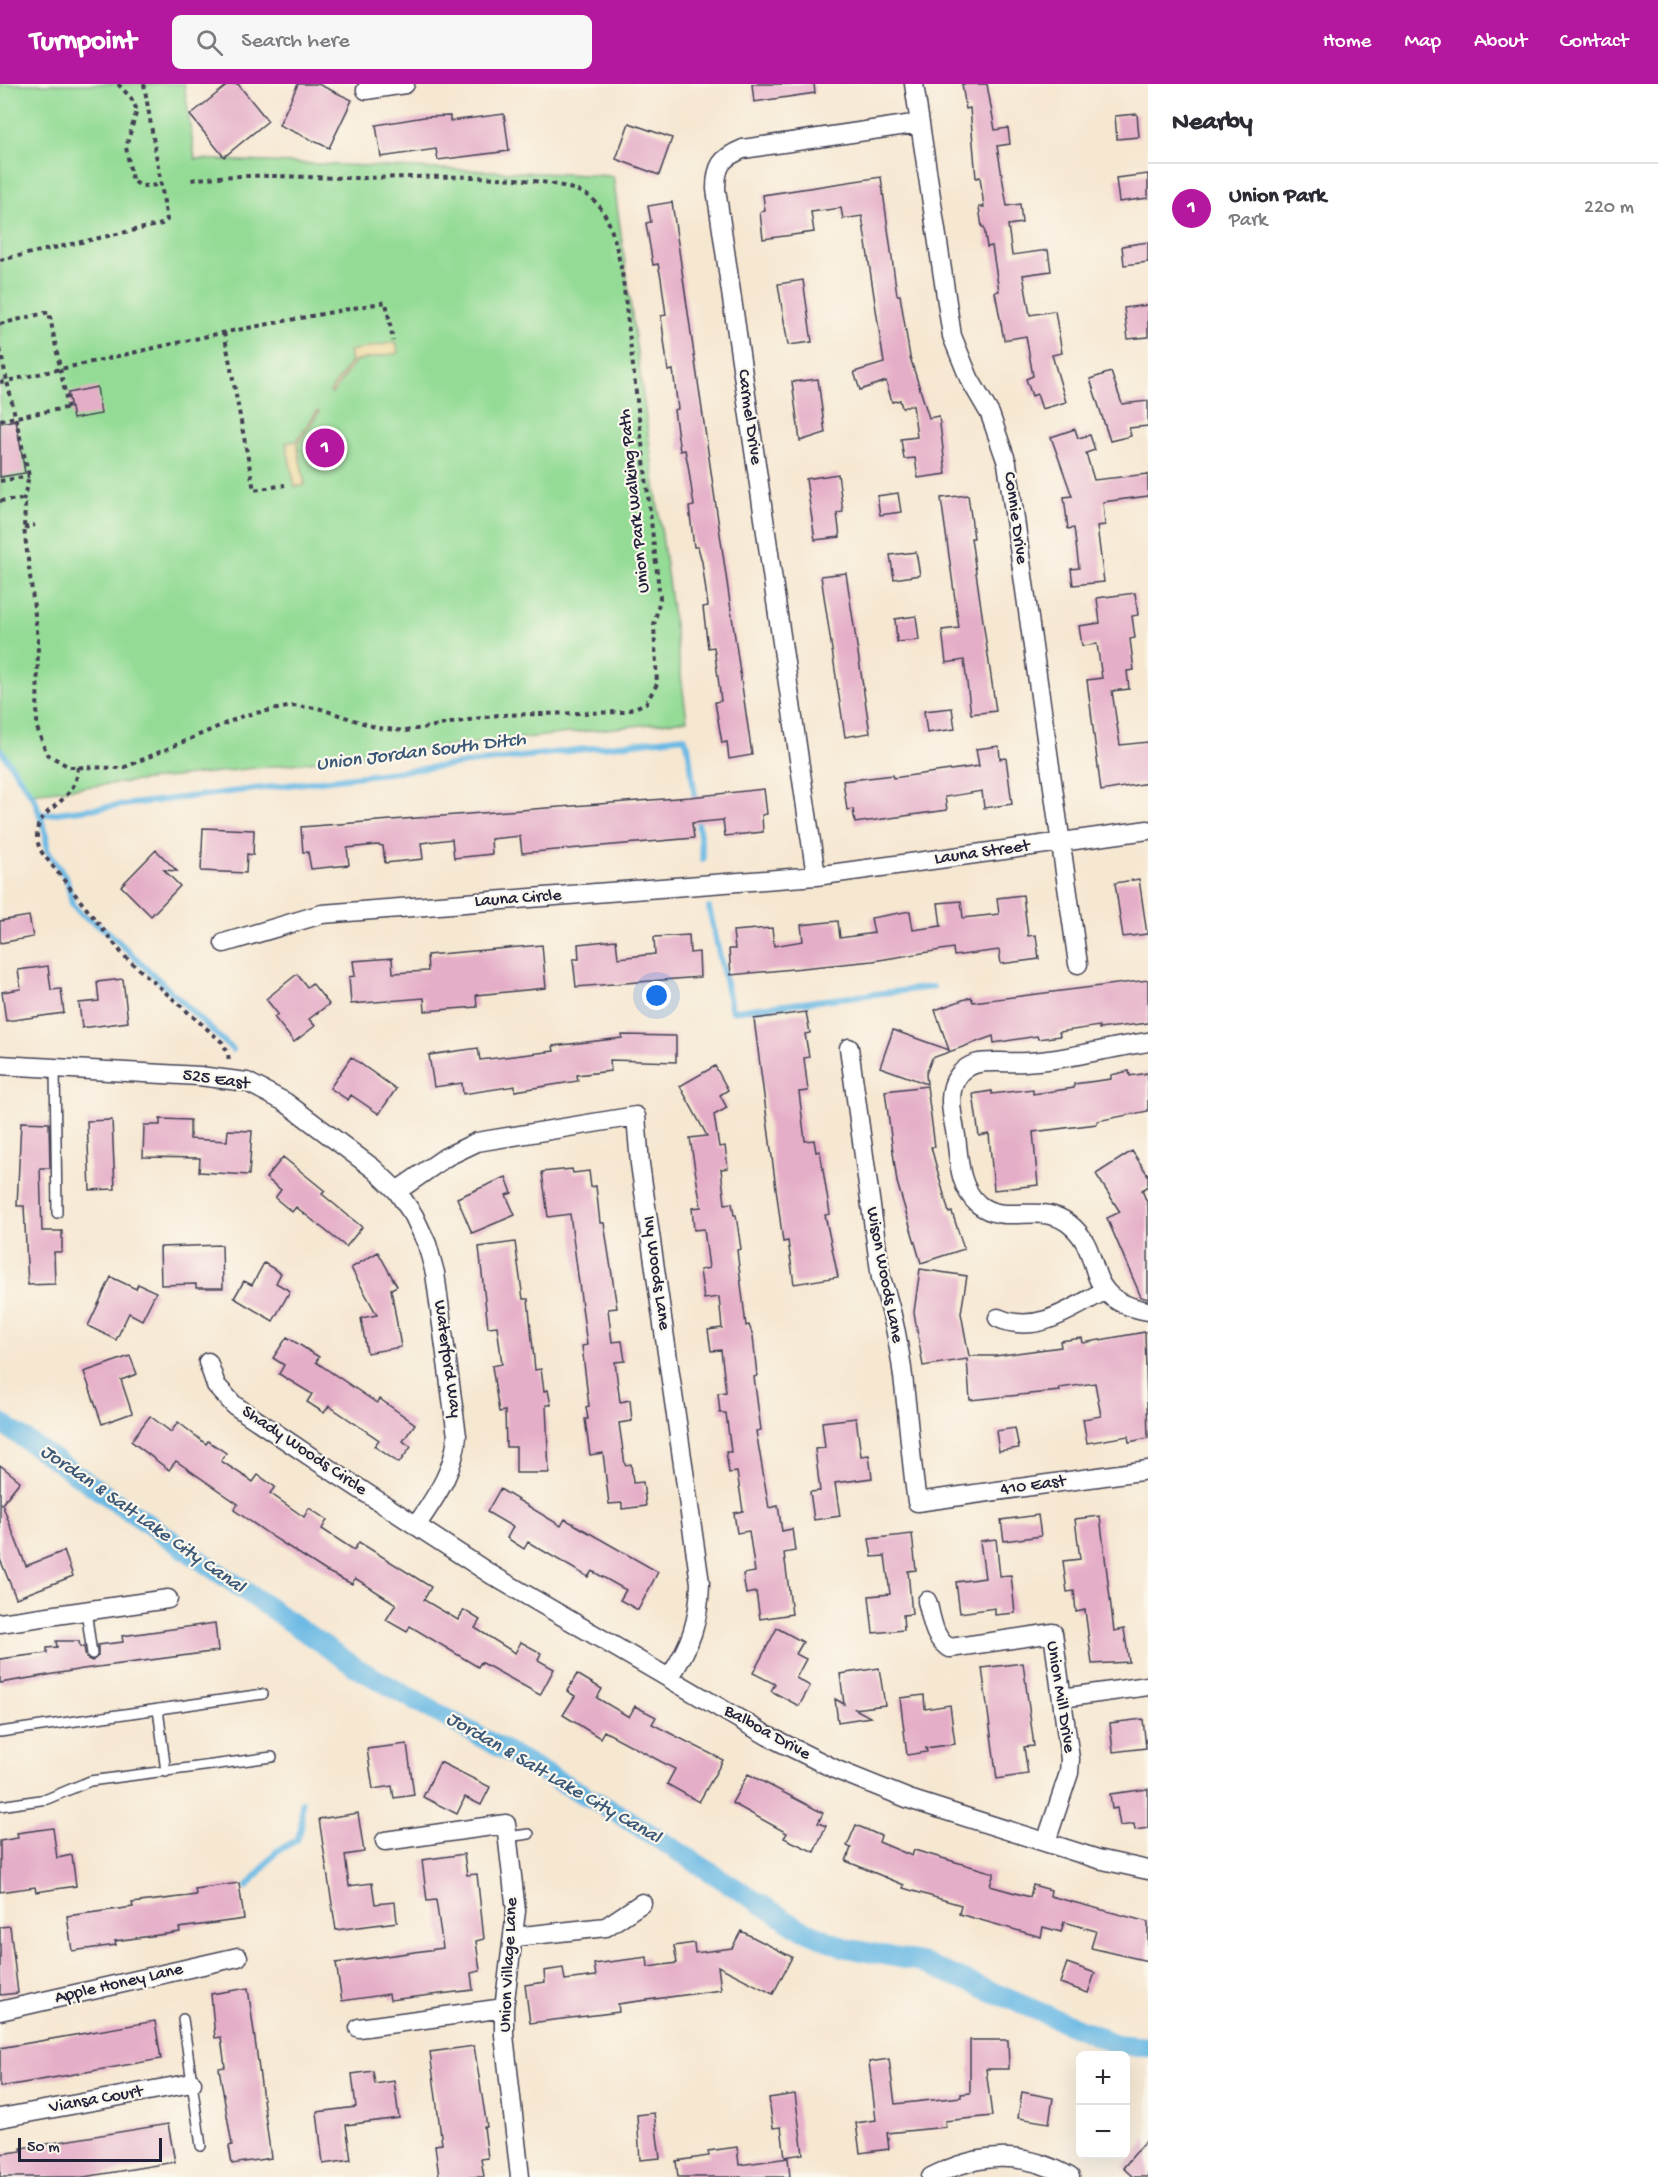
<!DOCTYPE html>
<meta charset="utf-8">
<style>
:root{--surface:#fff;--page:#f7f7f7;--text:#2b2b33;--muted:#7c7c81;--line:#e1e1e2;--accent:#b5179e}
body{margin:0;font-family:"Gochi Hand",sans-serif;background:var(--page);color:var(--text)}
.controls{position:absolute;right:18px;bottom:18px;display:grid;overflow:hidden;border-radius:9px;box-shadow:0 6px 24px #0002}
.controls button{width:54px;height:54px;display:grid;place-items:center;padding:0;border:0;border-bottom:2px solid var(--line);background:var(--surface);color:var(--text);font:30px sans-serif}
.scale{position:absolute;left:18px;bottom:15px;width:144px;box-sizing:border-box;padding-left:6px;border:3px solid #22223b;border-top:0;font-size:16px;line-height:21px;white-space:nowrap;color:#22223b;-webkit-text-stroke:4px #fbf7ec;paint-order:stroke}
.you{position:absolute;left:657px;top:912px;width:21px;height:21px;margin:-15px;border:4px solid #fff;border-radius:50%;background:#1a73e8;box-shadow:0 0 0 9px #1a73e833}
.badge{display:grid;place-items:center;width:39px;height:39px;border-radius:50%;background:var(--accent);color:#fff;font-size:20px;font-weight:700}
.pin{position:absolute;translate:-50% -50%;border:3px solid #fff;box-shadow:0 2px 6px #0006}
.list{margin:0;padding:0;list-style:none}
h2{display:flex;justify-content:space-between;align-items:center;height:78px;margin:0;padding:0 24px;font-size:26px}
h2 small{font-size:20px;font-weight:400;color:var(--muted)}
.list li{display:grid;grid-template-columns:39px 1fr auto;gap:18px;align-items:center;box-sizing:border-box;height:90px;padding:0 24px;border-top:2px solid var(--line)}
.list b{display:block;font-size:22px;white-space:nowrap}
.list p{margin:0;font-size:20px;white-space:nowrap;color:var(--muted)}
.list em{font-size:20px;font-style:normal;color:var(--muted)}
.icon{flex:none;width:33px;height:33px;fill:none;stroke:currentColor;stroke-width:2;stroke-linecap:round;stroke-linejoin:round}
.map{position:relative;flex:none;width:1148px;height:2093px;overflow:hidden}
header{display:flex;align-items:center;gap:36px;box-sizing:border-box;height:84px;padding:0 30px;background:var(--accent);color:#fff}
header strong{font-size:28px}
nav{display:flex;gap:33px;margin-inline-start:auto;font-size:21px}
.search{width:420px;height:54px;background:var(--page);display:flex;align-items:center;gap:15px;box-sizing:border-box;padding:0 21px;border-radius:9px;color:var(--muted);font-size:22px}
main{display:flex}
aside{flex:1;background:var(--surface)}
.map>svg:first-child{display:block}
</style>
<header>
<strong>Turnpoint</strong>
<div class="search"><svg class="icon" aria-label="search" viewBox="0 0 24 24"><circle cx="10" cy="10" r="6"/><path d="M15 15l6 6"/></svg>Search here</div>
<nav><a>Home</a><a>Map</a><a>About</a><a>Contact</a></nav>
</header>
<main>
<div class="map">
<svg width="1148" height="2093" viewBox="0 0 1148 2093">
<rect width="100%" height="100%" fill="#fbf7ec"/>
<filter id="ink" filterUnits="userSpaceOnUse"><feTurbulence type="fractalNoise" baseFrequency=".0167" numOctaves="2"/><feDisplacementMap in="SourceGraphic" scale="12" xChannelSelector="R" yChannelSelector="G"/><feConvolveMatrix kernelMatrix="1 2 1 2 8 2 1 2 1" color-interpolation-filters="sRGB"/></filter>
<filter id="wash" filterUnits="userSpaceOnUse"><feTurbulence type="fractalNoise" baseFrequency=".008" numOctaves="4" result="noise"/><feDisplacementMap in="SourceGraphic" scale="24" xChannelSelector="R" yChannelSelector="G"/><feGaussianBlur stdDeviation="1.35" result="paint"/><feColorMatrix in="noise" values="0 0 0 0 0 0 0 0 0 0 0 0 0 0 0 0 0 1.4 0 .05"/><feComposite in="paint" operator="in"/></filter>
<g filter="url(#wash)">
<rect width="100%" height="100%" fill="#f6e7d1"/>
<path fill="#94dc96" stroke="#5b7f68" stroke-width="1.5" d="M0,0h184l11,75 418,17 74,544 -657,73 -30,-48z"/>
<path fill="#eeda9e" stroke="#887e6c" stroke-width="1.5" d="M396,258l2,11 -43,8 -23,33 -2,-2 21,-30 -2,-11z
M317,327l2,1 -22,32 8,41 -10,2 -9,-44 10,-2z"/>
<g fill="none" stroke-linecap="round" stroke-linejoin="round">
<path stroke="#6ab9e4" stroke-width="6" d="M0,665l35,51 11,34 1,16 20,29 5,25 10,11 25,16 126,119
M697,730l6,45
M40,731l644,-78 4,9 8,58
M709,824l23,103 201,-24
M247,1803l30,-36 20,-11 4,-12 1,-26"/>
<path stroke="#6ab9e4" stroke-width="20" d="M0,1338l357,246 267,149 173,110 49,21 75,14 195,82 32,3"/>
</g>
<g id="blocks">
<path fill="#e5aec8" d="M229,0h9l30,37 -44,36 -34,-42z
M298,0h20l34,16 -23,48 -50,-23z
M752,0h62l1,9 -61,9z
M962,0h25l8,46 13,-2 2,16 -13,2 10,60 13,-2 2,19 -14,2 4,30 36,-5 3,21 -28,4 7,40 25,-4 7,42 -10,2 14,47 -24,7 -5,-15 -5,2 -6,-17 7,-3 -7,-40 -22,4 -9,-48 4,-1 -7,-45 -5,1 -3,-20h-2l-3,-20h5l-4,-30 -4,1 -6,-70 -4,1z
M504,30l5,37 -71,9 -2,-11 -55,8 -5,-32 48,-8 26,-1v5z
M1137,30l2,23 -22,2 -2,-23z
M629,39l43,15 -13,37 -43,-16z
M1148,90v24l-29,4 -3,-24z
M881,93l16,118h3l10,62 19,61 10,-2 7,58 -28,4 -3,-20 -11,1 -3,-20 16,-2 -4,-32 -11,3 -2,-8 -8,2 -6,-21 -26,9 -6,-18 30,-9 -22,-147 -19,3 -2,-11 -30,4 3,20 -51,7 -3,-27 5,-1 -2,-16z
M672,118l80,553 -23,4 -2,-17 -5,1 -7,-41 6,-1 -2,-16 -5,-38 -6,1 -5,-41 5,-1 -6,-44 -4,-15h-4l-5,-40 5,-1 -6,-41 -3,-15 -5,1 -6,-41 4,-1 -5,-39 -5,1 -7,-55 5,-1 -5,-37 -3,-14 -5,1 -7,-42 5,-1 -3,-16z
M1148,158v20l-24,3 -2,-19z
M803,196l9,62 -24,3 -10,-61z
M1148,221v32l-20,2 -4,-31z
M1111,288l11,32 26,-3v25l-19,2 2,8 -21,5 -20,-62z
M818,295l7,54 -25,8 -8,-59z
M97,303l4,27 -28,5 -5,-26z
M16,336l9,53 -25,4v-54z
M1075,345l3,9 12,-3 5,15 -9,3 8,27 54,-6v22l-45,6 2,23 -8,1 7,56 -31,3 -2,-16 8,-1 -5,-40 -6,1 -4,-32 8,-1 -21,-59z
M838,390l5,38 -6,1 3,24 -25,3 -9,-61z
M898,409l3,19 -21,3 -3,-19z
M968,411l6,43h-3l25,173 -25,3 -7,-54 -18,3 -4,-33 17,-2 -18,-130z
M916,468l4,23 -26,4 -4,-24z
M846,489l24,160 -25,4 -24,-161z
M1135,509l3,22 -6,1 3,22 -5,1 4,31 -7,1 2,18 -17,2 8,54 28,-3v41l-47,8 -14,-111 15,-2 -5,-34 -15,2 -3,-20 21,-3 -3,-25z
M916,532l3,24 -22,2 -2,-23z
M952,624l3,21 -28,4 -3,-22z
M999,662l1,13 6,-1 6,46 -28,4 -2,-17 -37,6 2,13 -92,13 -2,-14 -6,1 -4,-29 50,-6v3l86,-12 -3,-17z
M764,705l3,25 -5,1 1,17 -38,4 -2,-16 -31,3 2,15 -172,15 -2,-17 -29,3 1,15 -38,4 -2,-19 -31,4 2,16 -38,4 -2,-17 -6,-1 -30,3 2,17 -38,4 -3,-17h-5l-2,-25 389,-30z
M203,744l51,2 -1,25 -6,-1 -1,19 -45,-2z
M156,766l21,21 -13,-1 16,16 -29,30 -30,-30z
M1139,795l8,55 -24,3 -8,-54z
M1023,811l5,41 8,-1 3,24 -38,5 -2,-14 -45,6 -1,-8 -80,13 -142,14 -2,-26h6l-2,-18 39,-3 2,18 29,-5 -2,-16 37,-4 2,17 34,-5 -3,-15 39,-7 3,19 28,-4 -3,-23 23,-2 2,17 36,-4 -2,-16z
M29,832l4,21 -33,6v-22z
M689,851l1,18 9,-1 1,25 -124,10 -3,-28h6l-1,-15 38,-4 2,18 37,-4 -1,-17z
M542,861l4,43 -70,7 1,12 -52,4 -1,-13 -73,6 -2,-27 6,-1 -2,-15 39,-3 1,15 35,-2 -1,-16z
M48,882l3,24 10,-1 3,24 -58,8 -4,-29 19,-3 -3,-19z
M297,890l10,13 5,-4 17,21 -20,15 6,7 -21,16 -20,-25 4,-3 -12,-15z
M123,895l5,43 -46,6 -3,-25 20,-2 -2,-19z
M1148,896v43l-49,6v-3l-40,6 1,4 -22,3 -1,-3 -43,7 -1,-7 -61,22 -6,16 1,10 -47,-17 13,-37 56,20 -14,-40 36,-13 2,5z
M806,928l4,21 -5,1 4,23 -5,1 4,33 -9,1 6,49 9,-1 2,12 4,-1 10,63 -5,1 13,62 -44,7 -6,-43 -5,1 -29,-223z
M622,951l54,1v26l-66,-2 1,11 -34,4 1,6 -63,10v-5l-52,8 -1,-11 -28,4 -5,-32 49,-7 2,12 74,-9 -1,-5 69,-8z
M351,973l45,32 -17,25 -28,-19 -3,5 -18,-12z
M715,982l13,24 -8,5 7,13 -13,7 5,32 6,-1 3,22 -7,1 4,35 7,-1 2,12h2l5,34 -4,1 9,76 3,-1 4,11 4,40 -3,1 7,53 -5,1 13,77 9,-2 4,25 10,-2 3,22 -11,2 8,61 -32,5 -4,-27 -10,2 -3,-20 12,-2 -6,-41 -12,2 -3,-20 9,-2 -6,-39 -8,1 -3,-21h5l-5,-39h-6l-2,-20 8,-1 -5,-42 -10,1 -3,-21 14,-2 -3,-31 -15,2 -4,-29 9,-2 -5,-39 -10,1 -2,-22 9,-1 -11,-69 17,-2 -27,-50z
M1129,987l1,5 18,-3v38l-51,10v3l-64,8 5,53 -44,5 -5,-56 -10,2 -6,-42 19,-3v3l41,-5v5l41,-6v-4l37,-5v-4z
M927,1002l8,61h-4l18,66 3,-1 12,37 -43,14 -24,-81 -12,-91z
M160,1035l30,1v19l37,2 1,-11 24,1 -3,44 -50,-3 1,-14 -57,-1 1,-32h16z
M112,1036l3,69 -25,1 -3,-69z
M21,1038l28,1 1,45h-10l2,63h20v21h-8l1,32 -27,1 -4,-79h-7z
M1132,1067l16,24v11l-6,4 6,15v94l-7,-2 -34,-79 13,-6 -24,-38z
M283,1073l42,34 -3,3 40,33 -16,20 -50,-40 -4,5 -17,-14 6,-8 -15,-12z
M572,1085l1,4 16,-2 2,16 5,-1 4,37h4l13,85 -9,1 4,33 10,-1 3,20 -10,1 5,40 10,-2 2,21 -13,2 6,42 6,-1 2,19 10,-1 3,24 -24,3v-6l-13,1 -6,-51 -13,2 -5,-36h3l-2,-12 3,-1 -7,-60 5,-1 -17,-131 -22,3 -6,-45z
M506,1093l6,16 -6,2 9,20 -43,18 -15,-35z
M515,1158l8,57h5l7,71 6,-1 3,22 4,-1 3,15h-5l3,68h-33v-26h-10l-1,-36 -6,1 -7,-46 10,-2 -5,-38 -9,1 -9,-80z
M222,1161l1,43h-27v-4l-35,1 -1,-38z
M378,1168l19,34 -6,3 10,58 -34,6 -6,-35 16,-3 -26,-47z
M264,1179l17,10 -5,10 14,8 -17,30 -39,-23 10,-17 8,4z
M920,1185l47,7 -6,37 8,43h26l66,-9 -1,-6 22,-3 1,5 62,-11 3,106 -19,4 -1,-6 -41,7 -4,-24 18,-3 -6,-33 -36,5 1,3 -90,9 -3,-41 -44,7 -9,-54z
M111,1193l25,12 2,-5 18,8 -14,28 -13,-7 -13,27 -28,-14z
M287,1253l32,20 -3,5 61,41 3,-4 35,25 -12,17 8,6 -12,16 -25,-17 5,-6 -50,-34 -5,7 -17,-11 5,-8 -33,-20 5,-9 -11,-7z
M130,1272l7,18 -16,6 11,33 -30,11 -18,-52z
M150,1332l21,16 7,-10 28,22 2,-3 18,12 -5,8 32,21 5,-7 17,12 -5,6 34,24 5,-9 18,12 -5,9 32,21 5,-8 72,45 -7,13 34,20 6,-10 16,10 -5,8 40,25 6,-11 20,11 -3,7 16,9 -14,26 -59,-33 -3,5 -68,-41 -3,6 -21,-12 10,-16 -41,-26 -3,6 -26,-13 -53,-34 -39,-27 4,-6 -62,-43 -7,9 -38,-29z
M856,1334l5,38 8,-1 3,23 -37,5 5,33 -26,4 -4,-28 10,-1 -5,-42 10,-1 -3,-26z
M1015,1344l4,20 -20,3 -3,-20z
M0,1381l20,16 -18,23 24,62 38,-15 9,25 -57,22 -16,-39z
M500,1405l61,37 4,-7 93,53 -20,38 -18,-10 6,-10 -34,-19 -4,6 -60,-35 -4,7 -17,-11 6,-11 -26,-15z
M1038,1431l3,21 -37,5 -3,-21z
M1100,1432l14,115 10,-2 5,33 -37,2 -7,-54 -9,2 -2,-21 -7,1 -4,-31 17,-2 -5,-40z
M912,1450l4,36 -8,1 4,43 -9,1 1,15 -31,3 -4,-37 21,-2 -5,-38 -13,1 -3,-18z
M996,1455l4,37 11,-1 4,38 -20,2v-7l-35,5 -4,-31 29,-4 -5,-37z
M215,1539l3,28 -135,18 -83,14v-24l47,-6v-5l10,-1 -1,-6h23l1,6h4l2,11 6,3 6,-5v-11l25,-3 -1,-6z
M777,1544l26,14 -7,12 10,5 -10,19 14,8 -11,20 -28,-15 4,-7 -22,-11z
M1023,1579l11,83 -10,1 4,27 -31,5 -15,-111z
M879,1584l6,37 -30,4 15,8 -32,5 -3,-23 9,5 -4,-30z
M577,1590l25,15 -5,9 32,19 6,-11 21,11 -4,7 71,36 -24,42 -32,-18 8,-15 -71,-38 -4,7 -37,-23 12,-19 -8,-5z
M924,1611l1,14 25,-4 5,39 -29,4 1,4 -20,3 -7,-57z
M1143,1635l3,29 -33,4 -3,-29z
M407,1660l7,51 -20,3 -2,-12 -19,3 -6,-40z
M440,1678l50,25 -9,18 -16,-8 -8,17 -34,-17z
M748,1690l75,39 -5,10 8,3 -12,26 -30,-14 3,-5 -55,-30z
M1148,1705v39l-13,2 -1,-6 -14,2 -3,-18 -5,1 -2,-15z
M358,1729l6,39 -19,3 4,31 23,-3 3,21 20,-2 2,20 -61,8 -17,-111z
M856,1741l25,11 -2,6 33,14 2,-6 80,23 -4,13 40,11 3,-12 18,5 -1,6 98,26v39l-57,-13 5,-17 -32,-9 -3,10 -18,-5 -2,10 -82,-23 2,-9 -58,-17 1,-3 -58,-24 5,-13 -4,-2z
M53,1744l4,30 15,-3 4,31 -40,6 -1,-5 -35,5v-51l18,-3 -1,-5z
M464,1770l3,21 10,-1 7,65 -8,2 4,30 -9,2 2,17 -83,10 -1,-6 -47,7 -6,-38 107,-15 -7,-48 -9,1 -5,-41z
M239,1799l5,36 -65,9 1,4 -65,9 1,4 -44,6 -5,-35 66,-9 -1,-4 64,-8 -1,-6z
M10,1842l8,67 -18,2v-68z
M741,1847l51,26 -19,37 -55,-28 3,24 -103,14 1,8 -89,11 -5,-38 20,-3 -1,-11 19,-3 2,12 31,-4 -2,-12 53,-7 1,10 29,-4 -3,-17 20,-3 1,10 37,-5z
M1067,1879l28,10 -7,20 -28,-10z
M248,1904l23,170 -39,6 -3,-18 3,-1 -13,-77 6,-1 -4,-30 -6,1 -4,-44z
M155,1937l6,38 -161,28v-39z
M970,1956h38l1,29h-23l6,47 -47,5 1,6 -59,6 2,16 -29,4 -4,-30 20,-3 -7,-58 20,-3 6,45 66,-7v-3l9,-1z
M474,1962l13,81h-3l4,31 -7,1 3,18h-45l-4,-32 7,-1 -12,-92z
M373,1987l2,13 19,-3 5,37 -53,7 5,35 -28,4 -6,-52 39,-5 -4,-33z
M1022,2008l31,6 -4,25 -31,-5z
M795,2010l8,60 -18,3 -4,-30 -8,1 -4,-30z
M654,2029l6,45 -20,2 -3,-45z
M168,2040l7,38 -91,15h-84v-23l22,-3 -1,-3z
M1148,2054v39h-15l-10,-9z
M737,2063l2,18 49,-7 2,19h-112l-2,-16 33,-5 -1,-5z"/>
</g>
</g>
<g filter="url(#ink)">
<use href="#blocks" fill-opacity="0" stroke="#424052" stroke-width="1.5"/>
<g fill="none" stroke-linecap="round" stroke-linejoin="round">
<g stroke="#424052" stroke-width="12">
<path id="lane" d="M55,984l2,145
M86,1526l6,44
M158,1625l8,63
M0,1648l263,-38
M0,1722l47,-7 43,-18 182,-24
M507,1753l22,-3
M183,1935l18,127"/>
</g>
<g stroke="#424052" stroke-width="21">
<path id="street" d="M914,0l38,252 17,42 21,36 17,49 71,501
M366,6l39,-6
M816,792l-100,-687c0,-23 5,-31 27,-40l177,-26
M224,859l98,-29 494,-38 332,-46
M1148,958c-50,7 -96,23 -148,20 -16,0 -30,-1 -41,13 -14,17 -6,42 -3,61 3,24 3,51 22,68 26,22 63,-2 90,19 41,31 8,75 80,88
M849,964l32,230c26,72 25,150 36,224l231,-32
M0,981l199,11 48,6 38,20 89,67 23,22 17,25 13,28 8,29 22,163c-3,36 -21,60 -41,90
M397,1107l49,-34 31,-15 159,-26 4,48 60,419c-1,39 -9,61 -30,94
M998,1234c38,17 73,-9 106,-27
M208,1278l8,23 18,20 86,58 172,112 276,161 69,34 72,29 189,60 50,11
M927,1517c5,17 6,39 23,47l103,-15 17,126 -1,14 -23,69
M0,1539l168,-24
M1062,1614l86,-12
M385,1757l121,-17 10,87 -12,97v27l16,142
M514,1853l92,-10 36,-24
M0,1927l238,-54
M359,1944l145,-20
M0,2034l192,-35
M931,2093c47,-24 92,-27 139,0"/>
</g>
<path stroke="#424052" stroke-width="4" stroke-dasharray="4.5 4.5" stroke-linecap="butt" d="M118,0l13,14 6,12 -11,37 6,33 9,6 21,-1
M0,176l162,-36 5,-4 -23,-136
M0,240l49,-12 19,96
M224,248l30,158 31,-5
M0,265l7,32 214,-48 165,-31 7,39
M0,298l7,-1 22,95 -6,25
M0,336l71,-13
M0,397l29,-5
M0,417l20,-2 5,6 -1,23 14,111 -1,89 10,26 22,13 54,1 122,-53 48,-9 25,2 60,20 27,3 93,-16 127,-3 21,-9 11,-19 -3,-59 6,-27 -38,-326c-6,-24 -10,-58 -31,-74 -38,-29 -184,-20 -235,-20 -56,0 -109,-6 -165,2
M24,444l11,-3
M78,683c-1,7 -1,14 -5,19 -14,26 -46,26 -33,64l84,106 98,86 6,11 1,9"/>
<use href="#lane" stroke="#fff" stroke-width="9"/>
<use href="#street" stroke="#fff" stroke-width="18"/>
</g>
</g>
<g text-anchor="middle" dominant-baseline="central" stroke-width="4.5" stroke-linejoin="round" paint-order="stroke">
<g font-size="18" fill="#22223b" stroke="#fbf7ec">
<text transform="translate(749 333) rotate(82)">Carmel Drive</text>
<text transform="translate(635 417) rotate(-96)">Union Park Walking Path</text>
<text transform="translate(1015 434) rotate(82)">Connie Drive</text>
<text transform="translate(982 769) rotate(-8)">Launa Street</text>
<text transform="translate(518 815) rotate(-4)">Launa Circle</text>
<text transform="translate(216 996) rotate(8)">525 East</text>
<text transform="translate(656 1189) rotate(82)">Ivy Woods Lane</text>
<text transform="translate(884 1191) rotate(79)">Wison Woods Lane</text>
<text transform="translate(447 1275) rotate(82)">Waterford Way</text>
<text transform="translate(304 1367) rotate(34)">Shady Woods Circle</text>
<text transform="translate(1033 1402) rotate(-8)">410 East</text>
<text transform="translate(1060 1613) rotate(81)">Union Mill Drive</text>
<text transform="translate(767 1649) rotate(29)">Balboa Drive</text>
<text transform="translate(509 1881) rotate(-87)">Union Village Lane</text>
<text transform="translate(119 1900) rotate(-13)">Apple Honey Lane</text>
<text transform="translate(96 2016) rotate(-10)">Viansa Court</text>
</g>
<g font-size="20" font-style="italic" fill="#3b5776" stroke="#fbf7ec">
<text transform="translate(421 669) rotate(-7)">Union Jordan South Ditch</text>
<text transform="translate(142 1436) rotate(35)">Jordan &amp; Salt Lake City Canal</text>
<text transform="translate(553 1695) rotate(30)">Jordan &amp; Salt Lake City Canal</text>
</g>
</g>
</svg>
<div class="controls">
<button>+</button>
<button>−</button>
</div>
<div class="scale">50 m</div>
<div class="you"></div>
<div class="pin badge" style="left:325px;top:364px">1</div>
</div>
<aside>
<h2>Nearby<small></small></h2>
<ul class="list">
<li><span class="badge">1</span><div><b>Union Park</b><p>Park</p></div><em>220 m</em></li>
</ul>
</aside>
</main>
